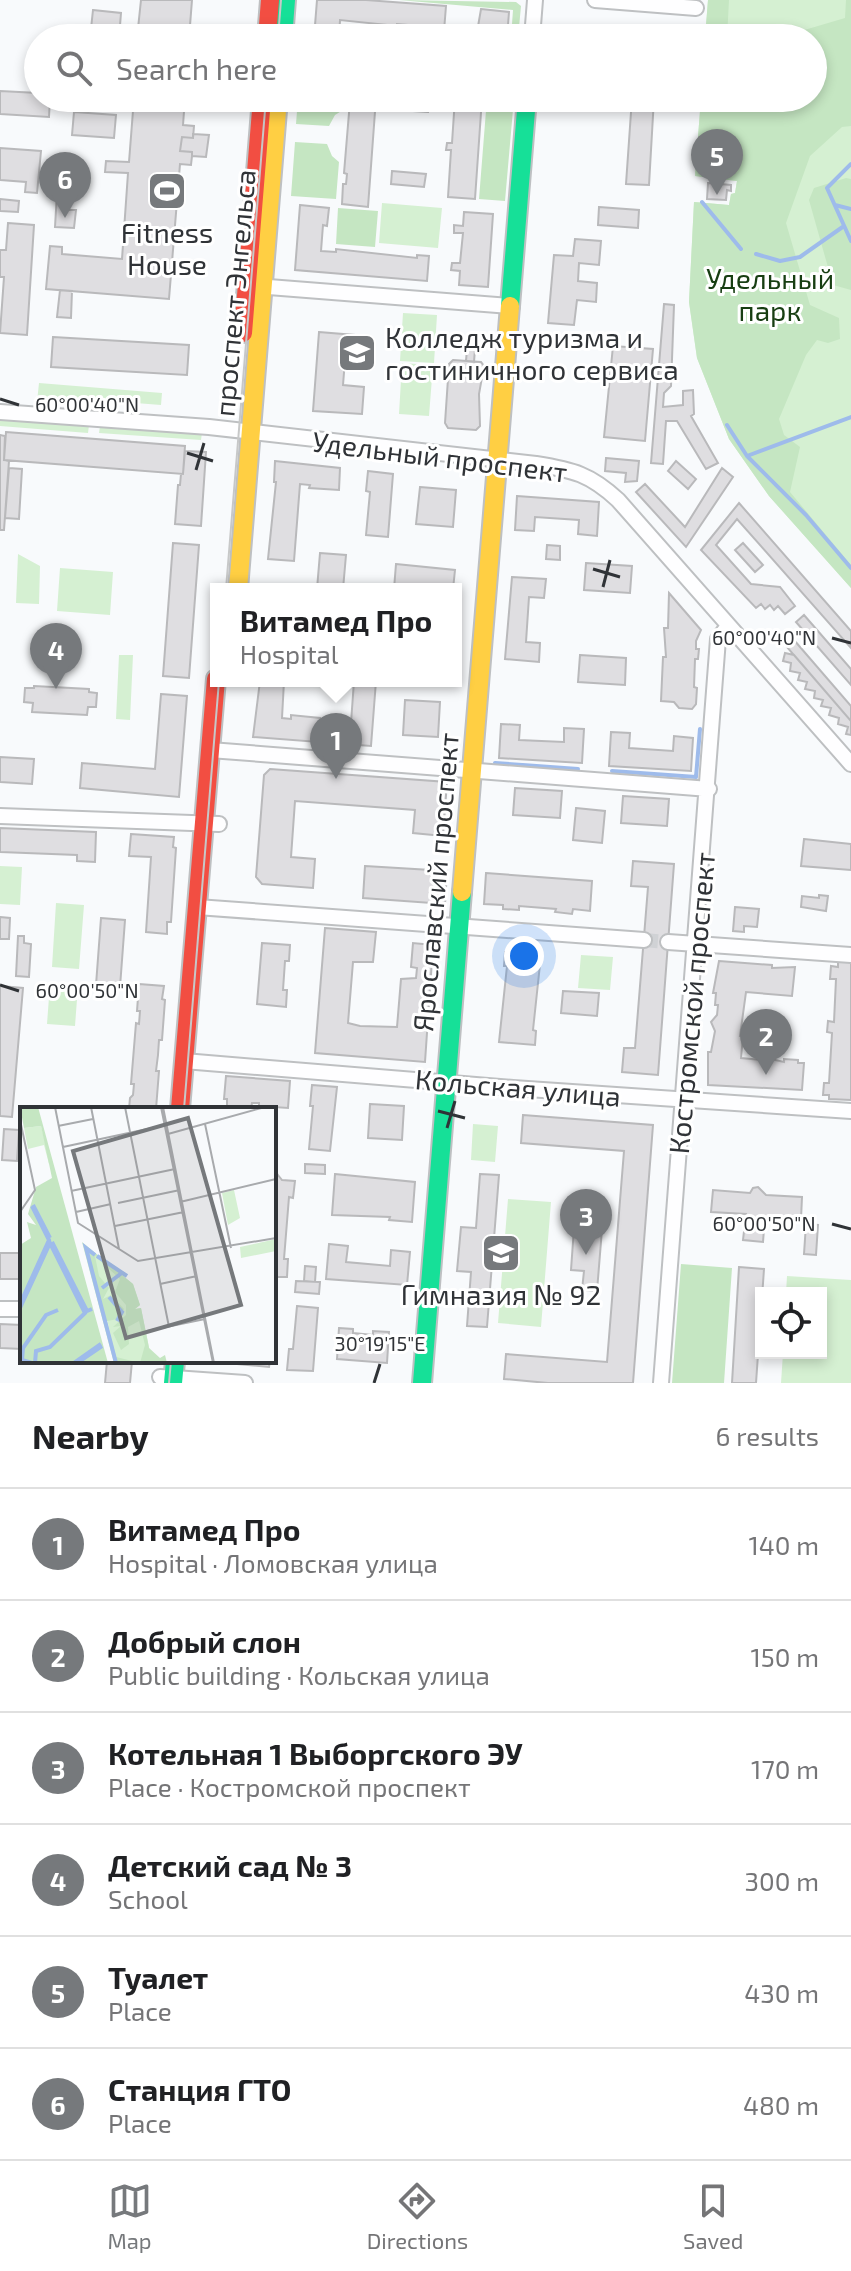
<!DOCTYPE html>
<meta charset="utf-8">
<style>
:root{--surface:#fff;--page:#f6f6f6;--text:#202124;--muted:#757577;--line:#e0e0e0;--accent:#76797c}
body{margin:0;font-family:"Exo 2",sans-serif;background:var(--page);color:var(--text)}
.controls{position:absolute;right:24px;bottom:24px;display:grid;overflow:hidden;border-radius:0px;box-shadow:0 4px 12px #0003}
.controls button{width:72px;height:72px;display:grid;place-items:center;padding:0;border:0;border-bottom:2px solid var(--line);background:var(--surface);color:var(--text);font:40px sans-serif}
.you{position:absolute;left:524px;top:956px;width:28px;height:28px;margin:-20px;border:6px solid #fff;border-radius:50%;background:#1a73e8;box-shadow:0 0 0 12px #1a73e833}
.badge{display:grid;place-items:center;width:52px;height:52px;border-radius:50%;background:var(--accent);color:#fff;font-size:26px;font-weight:700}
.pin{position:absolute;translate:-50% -66px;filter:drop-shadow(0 2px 4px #0008)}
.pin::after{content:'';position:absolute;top:42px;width:28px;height:24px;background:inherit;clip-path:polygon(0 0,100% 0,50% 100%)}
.popup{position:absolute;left:210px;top:583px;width:252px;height:104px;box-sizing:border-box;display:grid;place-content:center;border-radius:0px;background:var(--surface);filter:drop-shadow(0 2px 6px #0005);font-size:26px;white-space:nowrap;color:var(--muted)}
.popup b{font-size:30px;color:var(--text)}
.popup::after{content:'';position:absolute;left:50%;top:100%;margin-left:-16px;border:16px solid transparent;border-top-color:var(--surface)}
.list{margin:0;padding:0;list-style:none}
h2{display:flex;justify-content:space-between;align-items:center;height:104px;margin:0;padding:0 32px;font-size:34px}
h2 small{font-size:26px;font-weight:400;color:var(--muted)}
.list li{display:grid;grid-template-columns:52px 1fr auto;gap:24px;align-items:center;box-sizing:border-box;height:112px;padding:0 32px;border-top:2px solid var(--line)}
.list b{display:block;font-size:30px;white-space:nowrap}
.list p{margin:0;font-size:26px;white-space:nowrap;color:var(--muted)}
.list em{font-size:26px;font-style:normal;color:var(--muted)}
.icon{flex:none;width:44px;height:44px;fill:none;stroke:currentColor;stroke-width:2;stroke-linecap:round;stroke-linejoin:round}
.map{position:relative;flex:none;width:851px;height:1383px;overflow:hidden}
.search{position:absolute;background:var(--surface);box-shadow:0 4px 12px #0003;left:24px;right:24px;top:24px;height:88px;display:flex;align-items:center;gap:20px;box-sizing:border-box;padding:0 28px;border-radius:44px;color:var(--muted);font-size:30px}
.sheet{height:776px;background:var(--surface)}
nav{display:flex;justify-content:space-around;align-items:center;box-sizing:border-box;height:112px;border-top:2px solid var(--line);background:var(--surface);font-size:22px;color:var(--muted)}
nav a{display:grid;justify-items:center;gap:4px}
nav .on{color:var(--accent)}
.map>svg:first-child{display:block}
</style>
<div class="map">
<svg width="851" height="1383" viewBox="0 0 851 1383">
<rect width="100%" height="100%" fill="#f8fafc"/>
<path fill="#d5f0d2" d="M708,0h143v588l-82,-92 -40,-57 -32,-81 -8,-56 5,-100 35,3 2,-11 4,-1 2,-12 -42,-5 6,-78h112v-60h-108z
M583,25l72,6 -1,7h-72z
M382,203l60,5 -4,40 -59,-5z
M403,313l34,2 -3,48 -34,-2z
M402,363l31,2 -4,51 -30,-2z
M39,383l123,10 -1,12 -102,-8 -2,13 -17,-2 -3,-6z
M0,419l89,6 -1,8 -88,-7z
M100,426l102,7 -1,7 -102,-7z
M18,554l22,12 -1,38 -23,-1z
M60,568l53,4 -3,43 -53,-4z
M119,655h14l-3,65 -14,-1z
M0,866l22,1 -2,38 -20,-1z
M56,903l28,2 -5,64 -27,-2z
M581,955l32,2 -3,33 -32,-2z
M50,984l28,2 -3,40 -28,-2z
M473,1124l25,2 -3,36 -24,-2z
M508,1199l43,3 -10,125 -43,-4z
M787,1276l64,4v103h-70l2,-30h38v-60h-35z"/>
<path fill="#c5e6c2" d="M399,0l117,2 5,4 -3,32h-7l2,-28z
M708,0h21l-2,38h-22z
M846,0h5v126l-9,1 -32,29 -24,67 24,82 29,13 1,21 -12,4 -11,-3 -11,15 -27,64 5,16 16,12 -10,45 61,73v23l-82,-92 -40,-57 -32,-81 -8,-56 5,-100 35,3 2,-11 4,-1 2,-12 -42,-5 6,-78h112v-27l5,-3 -5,-15v-15h-13l1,-7 44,-13z
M298,98h45v12l-8,5 -6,11 -33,-2z
M487,98h27l-9,103 -26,-2z
M295,142l32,2 5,12 7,6 -3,37 -45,-3z
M846,178l5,1v111l-18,-5 -24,-85 5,-12z
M338,208l40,3 -3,36 -39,-3z
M681,1264l51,4 -8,115h-52z"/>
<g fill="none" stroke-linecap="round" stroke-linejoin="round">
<path stroke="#9ebbeb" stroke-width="4" d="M851,164l-24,24 24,53
M702,202l39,47
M835,205l16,4
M756,254l24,7 20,-4 44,-31
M727,425l20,31 59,59 45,53
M747,456l104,-39
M495,763l83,6
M612,771l84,6 4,-48"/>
</g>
<path fill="#dfdee1" stroke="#b9b9bb" stroke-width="2" d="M141,0h51l-3,38h-52z
M317,0h49l80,6 -2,25 -12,-1v-3l-35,-3v2l-57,-6 -1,18h-25z
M481,9l28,3 -2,26h-31z
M93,10l28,3 -2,25h-29z
M0,91l38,2v5h12l-1,19 -49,-3z
M134,98h51l-2,27 11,1 -1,12 -11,-1 -2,14 12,1v4l-1,9 -11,-1 -11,135 -123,-10 4,-43 12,1v7l60,5 6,-86 -23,-1 1,-11 23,1z
M353,98h23l-8,109 -26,-3 1,-20h3l1,-10 -3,-1 6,-72z
M398,98h31l-1,14 -31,-2z
M455,98h27l-7,101 -27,-2 3,-47h-5l1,-7h5z
M632,98h22l-5,87 -23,-1z
M74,112l42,3 -2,23 -42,-3z
M193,134l16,1 -3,22 -14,-1v-4l-12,-1 2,-14 11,1z
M0,148l41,3 -4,42 -12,-1 1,-10 -26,-2z
M392,171l34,3 -2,13 -33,-3z
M708,183l23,2v6l-4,-1 -1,10 -19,-1z
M57,193l13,1 -1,16h7l-2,18 -19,-1z
M0,199l19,2 -1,11 -18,-1z
M300,205l29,3 -2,18 -4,-1 -2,26 15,1v-3l81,9v-3l12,1 -2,25 -132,-11z
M599,207l40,3 -1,18 -40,-3z
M464,212l29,2 -5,73 -29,-2 1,-14 -9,-1 1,-7h8l3,-30h-9v-8l9,1z
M8,223l26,2 -7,110 -27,-2 4,-56h-4v-27h6z
M575,239l26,2 -2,24 -20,-2 -1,18 19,2 -1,19 -19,-2 -3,25 -26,-2 6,-68 19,1z
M60,290l12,1 -1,27 -14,-1z
M664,304l10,1 -3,81 -7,7 -1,14 20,-2v-14l10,-1 1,24 -3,2 27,47 -12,6 -29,-48h-11l-3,43 -12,-1z
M319,332l48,4 -2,25 -20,-1 -2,25 21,2 -2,27 -49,-3z
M468,336h8l-2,26 -8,-1z
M53,337l136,8 -2,30 -136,-8z
M613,346l40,3 -8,92 -41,-4z
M453,360l28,2 3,4 -5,28 1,32 -4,4 -28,-2 -3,-5 4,-59z
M6,432l179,14 -2,28 -179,-14z
M0,435l5,1 -1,24 5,1 -5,69h-4z
M185,451l21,1 -5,74 -26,-2 3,-39h2l1,-11h2z
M606,458l33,3 -2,20 -12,1 1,-9 -21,-2z
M275,461l65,7 -1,22 -30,-2 1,-3 -10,-1 -6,77 -26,-2 8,-77h-2z
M676,461l20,18 -8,10 -20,-18z
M9,468l13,1 -3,50 -14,-1z
M722,468l11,9 -47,70 -50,-55 9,-8 40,43z
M368,471l25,3 -5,63 -22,-2 4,-43 -4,-1z
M420,487l36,3 -3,37 -37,-3z
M517,496l82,6 -2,34 -19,-2 1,-14 -44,-3 -1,14 -19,-1z
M739,503l112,128v17l-114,-129 -21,26 35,39 29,3 15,19 -10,8 -7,-8 -4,4 -4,-5 -5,4 -4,-5 -5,4 -55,-58z
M173,543l26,2 -10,133 -26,-2z
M743,543l20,22 -8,7 -20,-22z
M547,545l13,1v14l-14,-1z
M320,553l26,2 -3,34h-26z
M586,563l46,3 -2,27 -46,-3z
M396,564l59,6 -2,19h-59z
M512,577l34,2 -2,19 -15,-1 -3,45 14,1 -1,19 -34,-3z
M669,593l32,37 -5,11v8h3l-1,10h-3l-1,28 3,1 -1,16 -4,5 -13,-1 -5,-6 -13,-1 2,-44h3l-2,-29h4z
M804,615l47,54v16l-55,-63z
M794,640l57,66v15l-65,-75z
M785,653l9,2 57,66v14l-5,-1 2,-7 -10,-3 1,-6 -10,-3 2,-7 -10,-2 2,-6 -9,-2 1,-7 -10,-2 2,-7 -9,-2 2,-7 -10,-2 1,-8 -8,-2z
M580,655l46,3 -1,27 -47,-3z
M260,681h24l-2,37 9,1v-4l29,3 -2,24 -65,-5z
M354,681h22l-5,65 -26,-2 2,-22 4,1z
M34,686l55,3v3l8,1 -1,14h-8l-1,8 -55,-3 1,-9 -9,-1 1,-14h9z
M161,694l26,2 -8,101 -99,-9 2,-25 73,6z
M405,700l35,2 -2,35 -35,-2z
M501,724l19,1 -1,15 45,2v-14l20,1 -2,34 -83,-5z
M611,732l19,1 -1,15 44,3 1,-15 19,2 -2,33 -82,-5z
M0,757l34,2 -2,25 -32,-2z
M270,769l177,13 -4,54 -30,-3 2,-23 -120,-9 -4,56 24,2 -2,29 -51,-4 -6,-7 8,-102z
M515,788l47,3 -2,27 -47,-3z
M623,796l46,3 -2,27 -46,-3z
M576,808l29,3 -3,32 -29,-3z
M0,828l96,4 -1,30 -18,-1v-6l-77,-3z
M131,834l43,3 -1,10 3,1 -5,74h-4v12l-21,-2 5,-75 -22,-1z
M804,839l47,5v26l-50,-4z
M633,861l41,3 -16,211 -36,-3 2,-24h11l13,-161 -17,-1z
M365,866l82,5 -2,33 -82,-6z
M486,873l106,8 -2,30 -17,-2 -1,5 -17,-2 1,-3 -37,-3v4l-16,-1v-4l-19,-1z
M819,895l9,1 -2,15 -25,-4 1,-11 17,2z
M735,907l24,2 -2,18 -13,-1v6l-11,-1z
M0,917l10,1 -1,21h-9z
M101,918l24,2 -5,67 -24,-2z
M325,928l51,4 -3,30h-20l-5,61 12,3 37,1 4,-48 15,-1 1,-10 -6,-1 2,-24 20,2 -8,117 -110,-9z
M18,936h6v7l7,1 -2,33 -13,-1z
M262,943l28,2 -1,16h-4l-2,29h4l-1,17 -29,-3z
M505,952l36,3 -8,75 3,1 -1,14 -36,-3 8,-76h-3z
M719,961l53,4v3l23,-1 -3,29 -46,-4 -6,44h3l-2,22 20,2 1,-3 22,5v-3l14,1v3h6l-2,27 -94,-5v-33h3l4,-21 -4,-9 6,-7 1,-10h-3l1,-12h-3z
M838,961l13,1v138l-22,-1v-4h-6l1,-12h5l3,-50 -5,-1 1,-11 6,1 2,-43h-6l1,-13 7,1z
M139,984l25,2 -2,13 3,1 -3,40h-3l-1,15 -2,16h3l-3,38h-27l1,-11 3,-3 1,-11h-3l5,-61 3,1 1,-13h-3z
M0,986l23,2 -11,129 -12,-1z
M563,991l36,2 -2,23 -36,-3z
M226,1076l64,5 -2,27 -29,-2v-3h-7l-1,6h-24v-10h-3z
M312,1085l25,2 -7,64 -21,-2 4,-43h-3z
M370,1104l34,2 -2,34 -34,-2z
M523,1115l130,10 -20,258h-85l-44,-4 2,-25 101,8 17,-211 -103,-8z
M4,1129l15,1 -2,31 -15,-1z
M305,1164l20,1v9l-20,-1z
M335,1174l80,8 -3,40 -23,-2 1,-3 -58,-2z
M480,1174l19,1 -12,152 -20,-1 4,-54 -14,-1 4,-44 15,1z
M278,1175l4,5 13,1 -2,17 -4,-1 -5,62h4l-1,18h-13v-98z
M758,1187l8,8 36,2 -1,22 -36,-3 -2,26 -20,-2 3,-26 -35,-2 2,-22 37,3 3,-5z
M575,1214l28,3 -6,74 -15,-1 2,-19 -13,-1z
M806,1224l12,1 -2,30 -12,-1z
M329,1244l19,2 -2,16 44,4 1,-16 19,2 -3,33 -81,-6z
M0,1253h22v26h-22z
M305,1266l11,1 -1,15 -11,-1z
M739,1267l25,2 -8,114h-24z
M296,1281l24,1 -1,12 -24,-2z
M297,1306l21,2 -5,63 -26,-1 2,-21h4z
M0,1324l22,1v24l-22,-1z
M339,1328l14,1v4l20,2v-4l16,1 -2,31 -50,-4z
M107,1361h25l-2,22h-25z
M204,1361h66l-1,6z"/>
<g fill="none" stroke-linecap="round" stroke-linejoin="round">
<path stroke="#d0d2d5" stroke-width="14" stroke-dasharray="14 7" stroke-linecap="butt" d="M644,940l24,2"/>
<g stroke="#bec0c2" stroke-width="18">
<path id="street" d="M595,0l101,8
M532,38l3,-38
M256,286l254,20
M0,412l209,15 327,37c37,6 54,10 82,36l233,264
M210,750l499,39
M0,816l219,8
M197,907l447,33
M668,942l183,13
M184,1061l329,27 338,23
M0,1309h22
M160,1377l85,6
M661,1383l57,-744 10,-13"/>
</g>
<g stroke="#bec0c2" stroke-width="22">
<path id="fast" d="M283,38l3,-38
M510,306l17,-208
M173,1383l2,-22
M422,1383l40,-491"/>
</g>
<g stroke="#bec0c2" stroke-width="22">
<path id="slow" d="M238,589l40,-491
M462,892l48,-586"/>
</g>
<g stroke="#bec0c2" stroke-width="22">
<path id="jam" d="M267,38l3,-38
M243,333l19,-235
M180,1109l36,-430"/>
</g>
<use href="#street" stroke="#fefeff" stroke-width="14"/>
<use href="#fast" stroke="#16e098" stroke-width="18"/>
<use href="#slow" stroke="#ffcf43" stroke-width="18"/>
<use href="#jam" stroke="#f24e42" stroke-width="18"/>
<path stroke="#c7c8c8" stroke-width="2" d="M278,38l3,-38
M226,589l40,-491
M184,1109l35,-428
M169,1383l2,-22"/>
</g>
<path fill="none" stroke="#303337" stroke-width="3" d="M0,399l19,6M187,453l26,8M196,470l8,-27M593,569l27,8M603,587l7,-27M832,638l19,5M0,985l19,6M438,1111l27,7M447,1128l8,-27M832,1224l19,5M374,1383l6,-19"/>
<defs>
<g id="stadium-square" transform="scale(2)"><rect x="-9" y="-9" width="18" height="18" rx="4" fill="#76797c" stroke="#fff"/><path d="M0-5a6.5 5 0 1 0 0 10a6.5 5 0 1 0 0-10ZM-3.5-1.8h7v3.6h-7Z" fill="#fff"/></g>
<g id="university-square" transform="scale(2)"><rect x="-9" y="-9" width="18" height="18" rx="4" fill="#76797c" stroke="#fff"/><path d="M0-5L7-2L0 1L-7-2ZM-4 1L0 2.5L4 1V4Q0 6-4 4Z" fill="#fff"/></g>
<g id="school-square" transform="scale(2)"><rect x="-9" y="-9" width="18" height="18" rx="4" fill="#76797c" stroke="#fff"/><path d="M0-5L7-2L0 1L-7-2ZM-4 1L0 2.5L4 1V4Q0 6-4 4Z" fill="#fff"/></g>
</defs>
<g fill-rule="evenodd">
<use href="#stadium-square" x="167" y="191"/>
<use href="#university-square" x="357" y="353"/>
<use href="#school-square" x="501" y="1253"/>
</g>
<g text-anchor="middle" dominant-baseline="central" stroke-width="6" stroke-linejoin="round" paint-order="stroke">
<g font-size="28" fill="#303337" stroke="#fff">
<text x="167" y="232">Fitness<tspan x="167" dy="32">House</tspan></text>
<text x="385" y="337" text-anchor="start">Колледж туризма и<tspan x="385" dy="32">гостиничного сервиса</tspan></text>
<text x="501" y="1294">Гимназия № 92</text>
</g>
<g font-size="28" fill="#173e12" stroke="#fff">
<text x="770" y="278">Удельный<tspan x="770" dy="32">парк</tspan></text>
</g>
<g font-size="28" fill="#303337" stroke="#fff">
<text transform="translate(234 293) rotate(-85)">проспект Энгельса</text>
<text transform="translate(440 456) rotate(7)">Удельный проспект</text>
<text transform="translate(435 882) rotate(-85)">Ярославский проспект</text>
<text transform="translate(691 1003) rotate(-85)">Костромской проспект</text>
<text transform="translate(518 1087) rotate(5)">Кольская улица</text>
</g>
</g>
<g transform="translate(20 1107)">
<rect width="256" height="256" fill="#f8fafc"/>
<path d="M21,19l9,34 -1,4 -5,-19 -16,4 -4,-21zM214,83l6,28 -12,7 -6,-32zM256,132v12l-35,7 -1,-11zM71,143l42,34 7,21 -5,4 6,-1 9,44 10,11h-43z" fill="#d5f0d2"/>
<path d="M0,0h18l70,256h-88v-118l11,-7 -4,-16 9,3 -8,-11 8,-27 16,-9 -11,-52 -17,2zM62,135l51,42 7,21 -5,4 6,-1 8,40 11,10 5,-3 2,8h-27l5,-18 -6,-24 -11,6 1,17 -8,6 -8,-17 8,-7 -8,1 13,-12v-10l-11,-13 5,-13 -25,-23 4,20 10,12 -6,11 8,-4 13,14 -6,10 -11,2 9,36 24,6h-26z" fill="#c5e6c2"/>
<path fill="none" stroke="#9ebbeb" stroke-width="4" d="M13,98l17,33M32,135l35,69 5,-2M75,148l-9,-7 30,115M77,149l30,20M82,181l21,-16M89,190l13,15 -5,9M0,197l29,-64 -17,-34M0,201l30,-65 35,70 -35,34 -14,4 -1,12M12,256l-10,-3 1,-12 23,-33 12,-5M54,256l27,-19M57,256l25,-17"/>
<path fill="none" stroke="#a8aaad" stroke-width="2" d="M35,0l23,116 60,38 138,-23M71,0l28,142M105,0l44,220M141,0l52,256M143,0l51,256M0,13l15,70 -15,22M185,17l26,124M38,19l35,-7M148,27l97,-27M43,40l103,-22M51,84l104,-22M160,95l96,-23M98,96l62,-13M56,105l35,-8M95,119l69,-14M140,177l37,-8M127,224l58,-12"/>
<path fill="#76797c" fill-opacity="0.15" stroke="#76797c" stroke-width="4" d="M168,11l53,187 -115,33 -53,-187z"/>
<rect width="256" height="256" fill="none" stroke="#303337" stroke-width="4"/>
</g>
<g font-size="20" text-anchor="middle" fill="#303337" stroke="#fff" stroke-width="6" stroke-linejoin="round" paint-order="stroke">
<text x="87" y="412">60°00'40"N</text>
<text x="764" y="645">60°00'40"N</text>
<text x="87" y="998">60°00'50"N</text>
<text x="764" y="1231">60°00'50"N</text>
<text x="380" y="1351">30°19'15"E</text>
</g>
</svg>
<div class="controls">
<button><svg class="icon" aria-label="locate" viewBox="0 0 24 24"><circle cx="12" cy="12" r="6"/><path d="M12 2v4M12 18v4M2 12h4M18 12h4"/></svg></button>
</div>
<div class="you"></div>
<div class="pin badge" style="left:336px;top:779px">1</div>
<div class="popup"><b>Витамед Про</b>Hospital</div>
<div class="pin badge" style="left:766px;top:1075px">2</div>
<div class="pin badge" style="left:586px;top:1255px">3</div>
<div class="pin badge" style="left:56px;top:689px">4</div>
<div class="pin badge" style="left:717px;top:195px">5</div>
<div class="pin badge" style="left:65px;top:218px">6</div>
<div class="search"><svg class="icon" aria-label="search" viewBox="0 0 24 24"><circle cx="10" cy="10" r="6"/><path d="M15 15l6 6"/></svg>Search here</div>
</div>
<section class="sheet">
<h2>Nearby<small>6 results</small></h2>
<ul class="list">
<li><span class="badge">1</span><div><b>Витамед Про</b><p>Hospital · Ломовская улица</p></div><em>140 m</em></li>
<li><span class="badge">2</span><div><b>Добрый слон</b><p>Public building · Кольская улица</p></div><em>150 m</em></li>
<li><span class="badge">3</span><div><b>Котельная 1 Выборгского ЭУ</b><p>Place · Костромской проспект</p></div><em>170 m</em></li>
<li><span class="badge">4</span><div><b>Детский сад № 3</b><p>School</p></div><em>300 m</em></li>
<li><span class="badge">5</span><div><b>Туалет</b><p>Place</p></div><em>430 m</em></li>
<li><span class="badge">6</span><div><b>Станция ГТО</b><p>Place</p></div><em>480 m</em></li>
</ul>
</section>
<nav>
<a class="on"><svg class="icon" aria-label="map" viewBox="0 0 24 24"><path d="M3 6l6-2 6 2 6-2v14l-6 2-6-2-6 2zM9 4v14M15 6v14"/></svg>Map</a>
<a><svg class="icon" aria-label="directions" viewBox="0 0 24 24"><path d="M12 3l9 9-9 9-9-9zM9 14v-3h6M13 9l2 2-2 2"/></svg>Directions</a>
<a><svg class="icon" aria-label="saved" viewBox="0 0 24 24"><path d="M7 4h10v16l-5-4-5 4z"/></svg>Saved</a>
</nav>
